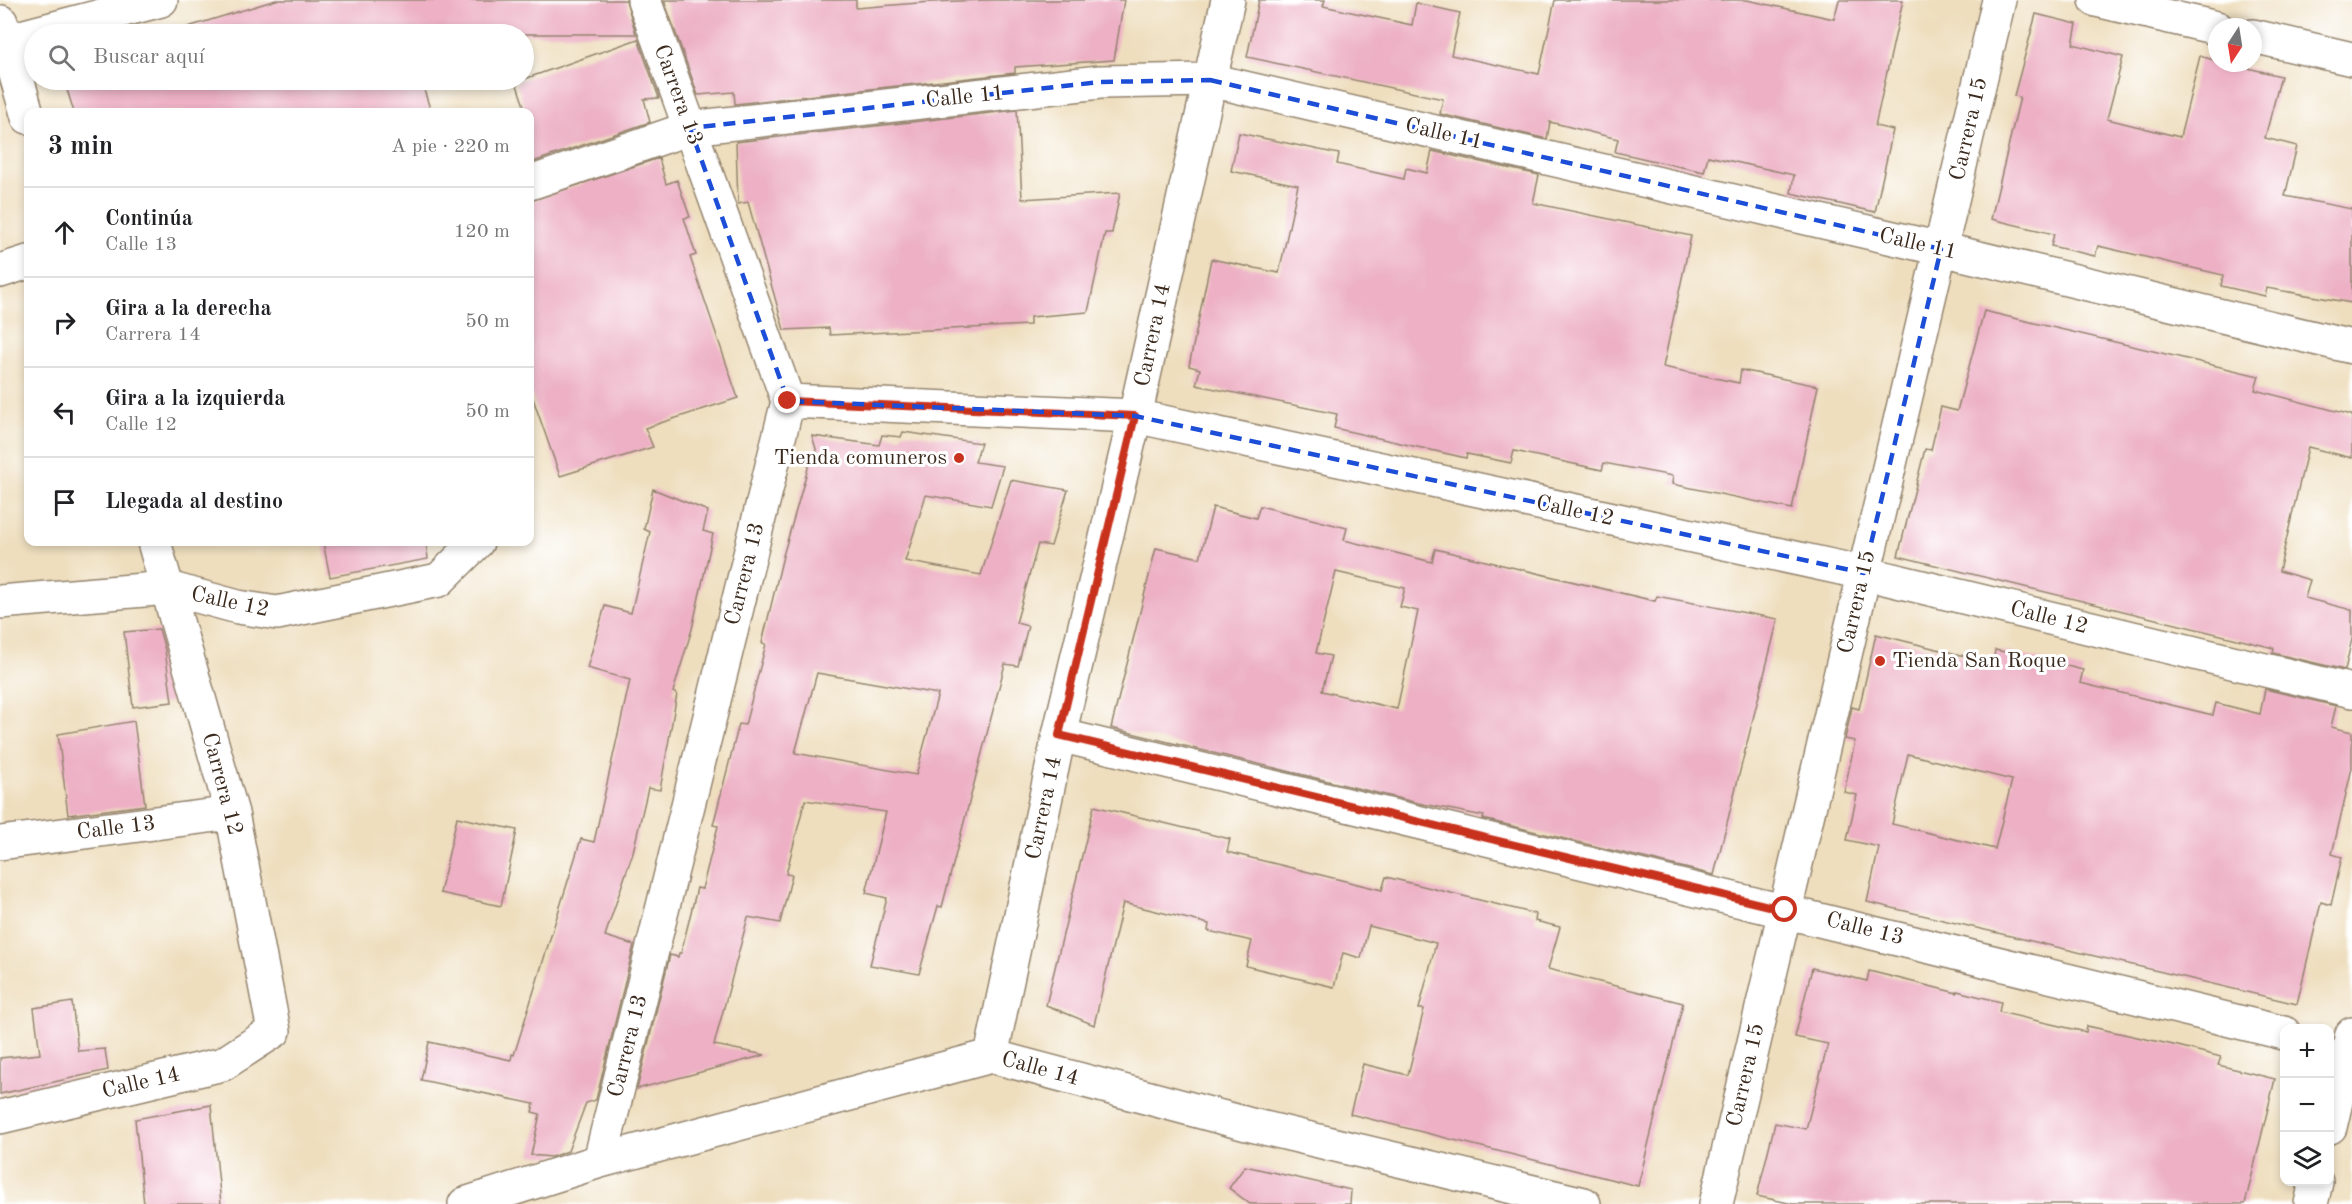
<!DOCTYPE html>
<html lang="es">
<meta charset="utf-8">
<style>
:root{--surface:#fff;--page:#f6f6f6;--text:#202124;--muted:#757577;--line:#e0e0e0}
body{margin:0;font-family:"Old Standard TT",serif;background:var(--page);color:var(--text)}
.controls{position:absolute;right:18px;bottom:18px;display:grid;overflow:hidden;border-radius:12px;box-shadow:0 3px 9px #0003}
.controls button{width:54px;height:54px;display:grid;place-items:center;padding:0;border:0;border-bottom:2px solid var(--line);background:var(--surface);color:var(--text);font:30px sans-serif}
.compass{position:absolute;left:2208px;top:18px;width:54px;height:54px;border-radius:50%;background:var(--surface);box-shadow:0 3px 9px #0003;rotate:192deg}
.stop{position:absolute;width:18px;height:18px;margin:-14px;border:4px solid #c8321e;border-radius:50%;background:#fff}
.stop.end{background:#c8321e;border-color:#fff;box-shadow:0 2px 6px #0008}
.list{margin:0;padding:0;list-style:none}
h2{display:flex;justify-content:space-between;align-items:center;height:78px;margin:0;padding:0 24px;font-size:26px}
h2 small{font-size:20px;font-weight:400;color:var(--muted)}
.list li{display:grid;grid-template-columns:39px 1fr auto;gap:18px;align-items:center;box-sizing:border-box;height:90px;padding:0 24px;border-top:2px solid var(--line)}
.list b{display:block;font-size:22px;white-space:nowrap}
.list p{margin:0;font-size:20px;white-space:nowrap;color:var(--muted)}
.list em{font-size:20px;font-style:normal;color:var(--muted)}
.icon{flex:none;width:33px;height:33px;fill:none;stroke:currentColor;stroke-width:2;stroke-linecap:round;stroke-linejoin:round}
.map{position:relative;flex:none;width:2352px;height:1204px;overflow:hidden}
.search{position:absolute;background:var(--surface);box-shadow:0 3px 9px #0003;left:24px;top:24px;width:510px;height:66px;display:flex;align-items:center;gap:15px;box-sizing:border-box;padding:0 21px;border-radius:33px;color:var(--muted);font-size:22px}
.panel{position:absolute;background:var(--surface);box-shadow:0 3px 9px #0003;left:24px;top:108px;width:510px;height:438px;border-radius:12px}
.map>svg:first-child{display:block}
</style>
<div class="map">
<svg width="2352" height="1204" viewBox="0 0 2352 1204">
<rect width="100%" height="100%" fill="#fff"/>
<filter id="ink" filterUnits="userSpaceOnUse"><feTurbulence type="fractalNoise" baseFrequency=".0167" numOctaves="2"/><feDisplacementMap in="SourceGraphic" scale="12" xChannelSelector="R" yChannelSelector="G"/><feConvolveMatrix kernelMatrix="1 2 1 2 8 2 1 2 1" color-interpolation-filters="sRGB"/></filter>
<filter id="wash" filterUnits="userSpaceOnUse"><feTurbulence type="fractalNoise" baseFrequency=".008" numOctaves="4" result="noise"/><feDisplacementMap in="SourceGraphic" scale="24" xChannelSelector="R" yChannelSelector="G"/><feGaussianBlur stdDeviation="1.35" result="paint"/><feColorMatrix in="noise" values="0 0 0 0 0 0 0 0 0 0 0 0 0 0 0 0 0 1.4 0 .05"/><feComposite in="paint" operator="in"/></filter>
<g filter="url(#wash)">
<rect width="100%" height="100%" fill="#eedebe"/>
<g id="blocks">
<path fill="#edb0c5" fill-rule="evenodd" d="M276,0h350l10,34h-471z
M664,0h192v8l75,-6 53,-2h140l-10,60 -99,7v6l-280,31 -1,-12 -36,3z
M1259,0h66l-2,6 89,19 4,-22 44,10 -9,42 88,19 16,-74h192l87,19 5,-19h64l-28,126 18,4 -18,82 -84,-19 3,-18 -86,-19 -4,16 -89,-20 3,-13 -68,-17 -3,17 -107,-25 3,-15 -196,-42z
M2036,14l41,10 -4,20 50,13 -16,62 73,18 20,-81 17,5v2h10l54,13 -16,62 32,8 -12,50 67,13v94l-85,-15 -2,8 -44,-10 2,-11 -125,-29 -3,10 -44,-10 3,-12 -63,-15 29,-122 -6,-1z
M638,39l21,59 -15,1 6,23 -120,41v-51h-4l-10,-30z
M64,80h357l10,32h-357z
M1017,110l5,89 98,-6 -8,40h-7l-17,79 -58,5v8l-200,10 -1,-7 -45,2 -36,-128 -10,2 -2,-62z
M1239,133l100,21 -2,10 67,15 2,-11 21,5 5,-22 107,24 -6,28 158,33 -28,131 76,16 2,-13 77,16 -26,123 -120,-25 1,-8 -69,-13 -2,7 -88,-19 -3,12 -44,-9 -1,4 -132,-30 3,-14 -141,-29 4,-16 -11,-3 22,-107 68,14 19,-88 -67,-14z
M659,158l7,26 11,-4 13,37 -6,1 12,37 -6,2 48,141 -93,30 8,19 -93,29 -30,-86v-189z
M1984,311l275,65 -4,14 97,25v43l-44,-11 -29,124 31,9 -5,18 47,12v29l-7,31 -72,-17 1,-5 -376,-92 27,-107 6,1 10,-43 16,4z
M903,432l78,11 -6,19 28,4 -12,40 -65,-11 -21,66 76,14 30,-95 57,10 -17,56 -13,-2 -22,79 12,3 -10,40 -13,-2 -63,243 -4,-1 -19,68 -49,-9 17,-67 -21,-5 20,-81 -81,-12 -19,74 6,1 -12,48 -32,-6 -34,128 51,10 -128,34 33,-134 8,2 1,-4h2l16,-65 5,1 16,-63 -5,-1 26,-101 6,1 21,-81 -4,-1 21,-87 29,-102 5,-2 -5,-16 67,9 3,-10 19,2zM817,673l121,21 -22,81 -121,-22z
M653,489l55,22 -5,20 10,3 -21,95 -19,63 4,2 -17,96 -12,-2 -15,64 -28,84 29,9 -38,155 -10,3 -18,48 -17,6 -20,-2 9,-41 -8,-2 2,-8 -113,-24 8,-38 82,18 1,-6 2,1 67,-216 13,3 36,-162 -43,-12 18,-62 26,7 19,-81 -6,-3z
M1260,506l87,22 -3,12 88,22 3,-13 220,52 2,-5 121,23 -64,256 -231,-56 1,-3 -66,-13 -307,-75 45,-180 44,10 13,-51 43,11zM1336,572l69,16 -5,19 18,4 -21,98 -75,-18 9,-35 -15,-3z
M323,542h103l2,17 -98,18z
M159,629l6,21 7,52 -39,5 -9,-75z
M1876,634l117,29 2,-13 44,9 44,11 -3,13 133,32 3,-12 44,11 5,-25 71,17 -5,21 21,5v36l-20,86 10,3 -11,48 -10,-3 -24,102 -430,-102 12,-55 -32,-7 10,-45 -13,-3 11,-51 -10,-2 7,-32 7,2zM1908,754l104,26 -17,69 -103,-25z
M134,721l11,84 -77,10 -10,-81z
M1094,806l136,33 -3,13 155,38 4,-13 150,37 -1,7 25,6 -12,42 135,34 -45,183 -288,-72 13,-50 45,11 16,-66h-5l17,-66 -67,-17 -8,32 -18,-5 -9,34 -88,-21 6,-25 -44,-10 1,-7 -86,-21 -29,122 -48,-20z
M457,817l60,13 -16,76 -61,-13z
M1812,968l55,13 2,-10 88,22v-2l44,11 -2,10 87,20 1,-6 91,20 43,11 -3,8 57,14 -30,125h-452l-36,-8 18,-73 31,6 22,-85 -33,-7z
M72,1002l6,49 27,-2 3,21 -108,24v-36l40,-4 -6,-46z
M211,1105l10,99h-77l-9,-85z
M1245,1166l106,24 -1,14h-100l-21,-16z"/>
</g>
</g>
<g filter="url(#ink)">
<use href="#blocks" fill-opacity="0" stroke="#94846e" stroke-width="1.5"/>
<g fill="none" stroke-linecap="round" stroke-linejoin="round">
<g stroke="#94846e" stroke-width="36">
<path id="street" d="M2096,0l121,28
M1,22l27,95
M2253,36l99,23
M6,41l155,-41
M530,183l160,-55 410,-46 110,-2 731,169 411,98
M0,271l28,-9
M788,401l347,15 729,157 488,118
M0,602l168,-14 70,19 39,6 162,-33 38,-38
M1059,735l1225,298
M0,843l232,-30
M991,1056l68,-321 76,-319 93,-416
M0,1117l223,-53 51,-33 -42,-218 -78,-271
M2330,1127l22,-93
M600,1161l188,-760 -144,-401
M465,1204l135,-43 391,-105 256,68 337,80
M1716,1204l283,-1204
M2311,1204l5,-22"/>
</g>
<use href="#street" stroke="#fff" stroke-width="33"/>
</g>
</g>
<g fill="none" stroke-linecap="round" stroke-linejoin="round" filter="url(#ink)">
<path stroke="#c8321e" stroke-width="8" d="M788,401l347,15 -76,319 726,175"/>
</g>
<path fill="none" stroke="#1d4ed8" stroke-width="4.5" stroke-dasharray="12 8" stroke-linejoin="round" d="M1210,80l731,169 -77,324 -729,-157 -347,-15 -98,-273 410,-46z"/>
<g fill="#c8321e" stroke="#fff" stroke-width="2">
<circle cx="959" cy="458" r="6"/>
<circle cx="1880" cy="661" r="6"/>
</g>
<g text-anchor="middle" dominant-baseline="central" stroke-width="6" stroke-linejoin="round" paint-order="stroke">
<g font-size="22" fill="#3b2a1e" stroke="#fff">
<text transform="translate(678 95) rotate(70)">Carrera 13</text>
<text transform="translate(965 97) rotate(-6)">Calle 11</text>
<text transform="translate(1969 129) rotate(-77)">Carrera 15</text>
<text transform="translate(1444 134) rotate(13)">Calle 11</text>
<text transform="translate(1918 244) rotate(13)">Calle 11</text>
<text transform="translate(1153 335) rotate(-78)">Carrera 14</text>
<text transform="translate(1575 511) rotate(12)">Calle 12</text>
<text transform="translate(745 574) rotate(-76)">Carrera 13</text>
<text transform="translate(230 602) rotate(12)">Calle 12</text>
<text transform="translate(1857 602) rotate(-77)">Carrera 15</text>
<text transform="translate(2049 618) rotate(14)">Calle 12</text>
<text transform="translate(222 784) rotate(75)">Carrera 12</text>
<text transform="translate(1044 808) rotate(-78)">Carrera 14</text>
<text transform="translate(116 828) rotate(-7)">Calle 13</text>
<text transform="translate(1865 929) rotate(14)">Calle 13</text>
<text transform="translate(628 1046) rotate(-76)">Carrera 13</text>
<text transform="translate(1040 1069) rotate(15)">Calle 14</text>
<text transform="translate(1746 1075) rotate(-77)">Carrera 15</text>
<text transform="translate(141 1083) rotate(-13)">Calle 14</text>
</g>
<g font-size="22" fill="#3b2a1e" stroke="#fff" text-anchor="end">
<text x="947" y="458">Tienda comuneros</text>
<text x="1892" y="661" text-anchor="start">Tienda San Roque</text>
</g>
</g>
</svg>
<div class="controls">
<button>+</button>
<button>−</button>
<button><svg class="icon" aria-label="layers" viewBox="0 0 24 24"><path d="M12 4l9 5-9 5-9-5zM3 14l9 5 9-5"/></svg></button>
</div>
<svg class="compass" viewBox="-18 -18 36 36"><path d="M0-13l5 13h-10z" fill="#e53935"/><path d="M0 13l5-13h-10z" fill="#757577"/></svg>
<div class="stop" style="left:1785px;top:910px"></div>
<div class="stop end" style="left:788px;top:401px"></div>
<div class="search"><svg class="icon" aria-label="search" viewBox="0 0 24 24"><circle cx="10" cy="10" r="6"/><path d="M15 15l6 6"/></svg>Buscar aquí</div>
<section class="panel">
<h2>3 min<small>A pie · 220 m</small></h2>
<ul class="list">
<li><svg class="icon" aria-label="ahead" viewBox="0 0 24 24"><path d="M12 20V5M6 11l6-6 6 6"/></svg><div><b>Continúa</b><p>Calle 13</p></div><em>120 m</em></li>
<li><svg class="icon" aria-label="right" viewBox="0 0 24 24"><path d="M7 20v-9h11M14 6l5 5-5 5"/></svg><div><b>Gira a la derecha</b><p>Carrera 14</p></div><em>50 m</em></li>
<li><svg class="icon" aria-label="left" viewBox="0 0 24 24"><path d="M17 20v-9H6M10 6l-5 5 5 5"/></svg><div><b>Gira a la izquierda</b><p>Calle 12</p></div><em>50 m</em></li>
<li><svg class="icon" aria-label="arrive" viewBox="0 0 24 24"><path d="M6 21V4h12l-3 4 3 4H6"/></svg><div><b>Llegada al destino</b></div></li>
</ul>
</section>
</div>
